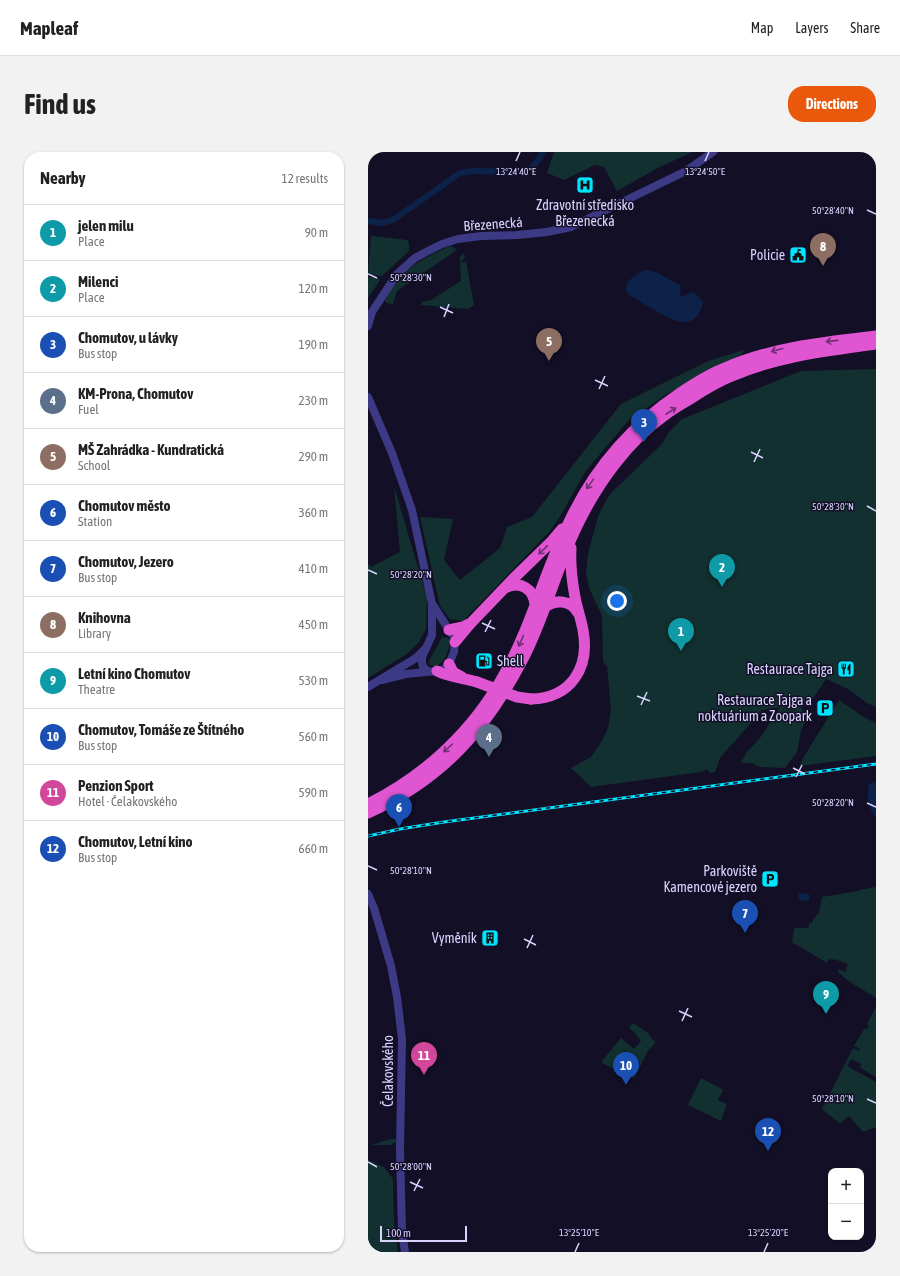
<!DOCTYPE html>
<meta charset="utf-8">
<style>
:root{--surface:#fff;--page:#f2f2f2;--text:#222;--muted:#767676;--line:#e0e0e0;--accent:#ea580c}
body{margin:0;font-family:"Asap Condensed",sans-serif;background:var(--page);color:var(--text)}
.controls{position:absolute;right:12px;bottom:12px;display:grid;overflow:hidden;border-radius:8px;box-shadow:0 1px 3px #0004}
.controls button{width:36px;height:36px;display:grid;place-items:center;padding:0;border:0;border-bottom:1px solid var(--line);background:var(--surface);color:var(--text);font:20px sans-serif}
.scale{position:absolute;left:12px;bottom:10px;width:87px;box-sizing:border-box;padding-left:4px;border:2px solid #d9d4ff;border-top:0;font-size:11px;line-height:14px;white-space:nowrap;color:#d9d4ff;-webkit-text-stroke:3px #130f26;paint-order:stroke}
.you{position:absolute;left:249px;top:449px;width:14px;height:14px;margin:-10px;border:3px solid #fff;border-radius:50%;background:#1a73e8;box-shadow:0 0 0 6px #1a73e833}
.badge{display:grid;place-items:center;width:26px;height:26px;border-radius:50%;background:var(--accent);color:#fff;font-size:13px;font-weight:700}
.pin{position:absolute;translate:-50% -33px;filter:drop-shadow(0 1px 2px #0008)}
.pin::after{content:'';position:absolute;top:21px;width:14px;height:12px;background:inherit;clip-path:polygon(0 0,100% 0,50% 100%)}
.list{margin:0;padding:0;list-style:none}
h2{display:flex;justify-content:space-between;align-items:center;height:52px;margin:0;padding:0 16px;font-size:17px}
h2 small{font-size:13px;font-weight:400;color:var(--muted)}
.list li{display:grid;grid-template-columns:26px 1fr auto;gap:12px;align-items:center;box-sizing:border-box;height:56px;padding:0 16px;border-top:1px solid var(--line)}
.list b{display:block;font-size:15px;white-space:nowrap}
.list p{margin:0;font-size:13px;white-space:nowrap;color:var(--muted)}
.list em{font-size:13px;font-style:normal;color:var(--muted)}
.map{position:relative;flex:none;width:508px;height:1100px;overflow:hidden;border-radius:16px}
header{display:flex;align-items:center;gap:24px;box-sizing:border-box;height:56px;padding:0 20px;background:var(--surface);border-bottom:1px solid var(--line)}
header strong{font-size:19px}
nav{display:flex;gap:22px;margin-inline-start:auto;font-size:14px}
.intro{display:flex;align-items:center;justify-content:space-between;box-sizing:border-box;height:96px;padding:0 24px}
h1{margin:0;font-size:28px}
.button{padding:10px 18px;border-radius:16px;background:var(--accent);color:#fff;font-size:14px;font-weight:700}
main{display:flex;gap:24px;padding:0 24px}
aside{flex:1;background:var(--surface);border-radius:16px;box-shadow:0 1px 3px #0004}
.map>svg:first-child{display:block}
</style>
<header>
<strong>Mapleaf</strong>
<nav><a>Map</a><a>Layers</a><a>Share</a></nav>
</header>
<div class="intro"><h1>Find us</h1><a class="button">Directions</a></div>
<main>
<aside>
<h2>Nearby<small>12 results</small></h2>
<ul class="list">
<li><span class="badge" style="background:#0f9aa8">1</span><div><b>jelen milu</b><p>Place</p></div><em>90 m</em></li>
<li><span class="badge" style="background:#0f9aa8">2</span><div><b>Milenci</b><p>Place</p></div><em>120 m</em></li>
<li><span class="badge" style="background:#1a4fb4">3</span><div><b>Chomutov, u lávky</b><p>Bus stop</p></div><em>190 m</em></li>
<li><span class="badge" style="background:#5c6f8a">4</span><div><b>KM-Prona, Chomutov</b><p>Fuel</p></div><em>230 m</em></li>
<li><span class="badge" style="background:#8d6e63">5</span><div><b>MŠ Zahrádka - Kundratická</b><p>School</p></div><em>290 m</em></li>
<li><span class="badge" style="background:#1a4fb4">6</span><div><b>Chomutov město</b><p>Station</p></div><em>360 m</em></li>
<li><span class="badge" style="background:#1a4fb4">7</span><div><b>Chomutov, Jezero</b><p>Bus stop</p></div><em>410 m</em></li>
<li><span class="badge" style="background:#8d6e63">8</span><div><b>Knihovna</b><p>Library</p></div><em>450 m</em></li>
<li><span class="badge" style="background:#0f9aa8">9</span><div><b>Letní kino Chomutov</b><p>Theatre</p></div><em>530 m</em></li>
<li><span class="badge" style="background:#1a4fb4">10</span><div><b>Chomutov, Tomáše ze Štítného</b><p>Bus stop</p></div><em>560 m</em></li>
<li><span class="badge" style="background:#d1479c">11</span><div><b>Penzion Sport</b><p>Hotel · Čelakovského</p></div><em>590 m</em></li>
<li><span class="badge" style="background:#1a4fb4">12</span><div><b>Chomutov, Letní kino</b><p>Bus stop</p></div><em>660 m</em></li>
</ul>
</aside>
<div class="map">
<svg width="508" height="1100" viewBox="0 0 508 1100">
<rect width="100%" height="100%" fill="#130f26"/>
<path fill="#12302f" d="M186,0h138l-34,16 -41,23 -13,-24 -9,-2 -31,15 -17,-7z
M3,84l37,4 1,6v5l-27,25 -14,-2z
M83,94l6,4 -60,41 -4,13 -7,-1 -1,-3c18,-31 31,-38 62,-53z
M96,101l1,4 -4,5 2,1 3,-2 8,44 -6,4 -47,-4 1,-3 9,-2 30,-19 -1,-24z
M0,125l11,1 1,2 -12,18z
M376,198l-2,4 -77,41 -37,26 -43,51 -24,43 -11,16 -87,90 -13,-2 -10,-13 -20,-89 33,2 -9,41 16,20 40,-32 7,-21 25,-10 89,-113 87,-43z
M508,217v338l-9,-4 -19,-14 -22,-10 -14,21 -7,1 -4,6 6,11 -6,12 -4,22 -12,16 -25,-1 -8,-4h-11l5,-10 14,-15 20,-31 -18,3 -42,48 -5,14 -5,1 -3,-4 -6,3 -110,15 -20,-19 20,-11 11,-16 6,-13 3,-18 -4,-44 -2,-1 -2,-4 -1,-45 -13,-28 -3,-16 2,-18 10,-38 10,-19 5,-6 49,-47 7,-12 13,-13 119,-48z
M26,334l33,112 -1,31 -7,13 -12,12 -39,24v-114l3,3 29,-15z
M74,485l7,1c3,10 -7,33 -19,27l-1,-4z
M471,548l26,18 11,5v33l-76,10 3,-8z
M508,735v111l-26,-16 -12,-10 1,-3 6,3 3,-8 -14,-5 -1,1 -4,-1 -2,4 -30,-18 -5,-2 2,-15h13l2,-1v-4h2l8,-11 3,-15 36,-6v1l1,-2z
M508,855v70l-14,-8 -2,-2 2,-3 -11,-5 -4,7 29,16v45l-13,5 -14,-16 -9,8 -18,-15 31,-61 6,3 1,-2 -6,-3 10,-17h3l2,-3 -2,-2z
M265,871l15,10 4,6 4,3 -8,9 -14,28 -3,-2 8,-16 -17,-6 -6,15 -14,-7v-2l19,-23 13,11 7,-8 -9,-11 -3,-2z
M333,926l29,15 -7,-3 -5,10 9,4 -6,17 -33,-16z
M22,987h5l2,2 -6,4h-19z
M0,1008l16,7 9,12 1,42 4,31h-30z"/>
<path fill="#0c2248" d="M277,118l11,2 25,14 -1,11 14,-5 9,10c-6,29 -26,21 -45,10 -9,-5 -18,-10 -27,-16l-5,-5c0,-12 10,-16 19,-21z
M508,629v36c-8,-10 -10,-20 -7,-33z
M431,741l10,1v7l-11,-1z"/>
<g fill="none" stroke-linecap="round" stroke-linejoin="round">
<path stroke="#0c2248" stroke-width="6" d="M0,69l14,2 11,-3 67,-47 12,-2 51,1 9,-5 7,-8 4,-7"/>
<path stroke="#3d3a85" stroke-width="8" d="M0,174l4,-14 25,-38 18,-16 11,-6 16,-8 16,-5 23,-3 36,-1 30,-3 24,-5 115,-56 27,-19
M0,245l24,56 20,57 20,94v31l-10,22v6l1,4 5,4
M14,528l24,-6 31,-3 7,-2 5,-5 5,-12 1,-13 -2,-4 -4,-5 -16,-25
M0,535l48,-29 8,-8
M0,742l6,14 17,58 6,31 5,42 -2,110 2,83 3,20"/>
<path stroke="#e055d1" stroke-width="11" d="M137,436c15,-8 29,1 30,17
M177,455c11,-8 26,-7 33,6
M81,478l14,-3 6,-3
M87,490l15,-18 44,-46 37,-36 11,-13
M81,512l4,8 9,5
M69,519c11,6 27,7 40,11
M163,547c40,-1 59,-31 52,-69 -2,-11 -6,-22 -8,-33 -3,-16 -5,-32 -4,-49
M0,652c58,-29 106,-74 137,-131 27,-49 40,-103 65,-153 25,-53 61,-94 110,-127 14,-9 29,-19 45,-25 48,-21 99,-26 151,-32
M0,661c75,-34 119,-84 156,-156 22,-43 33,-91 54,-133 20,-41 50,-83 87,-109 8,-6 17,-11 25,-16 14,-9 27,-17 42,-23 46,-20 95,-25 144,-32"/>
<g stroke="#00e5ff" stroke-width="3">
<path id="rail" d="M0,684l32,-7 44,-7 432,-58"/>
</g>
<use href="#rail" stroke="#130f26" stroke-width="1.5" stroke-dasharray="4.5" stroke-linecap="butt"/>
<path stroke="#e055d1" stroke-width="11" d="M109,530l40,15 14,2"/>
</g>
<defs><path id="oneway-shaft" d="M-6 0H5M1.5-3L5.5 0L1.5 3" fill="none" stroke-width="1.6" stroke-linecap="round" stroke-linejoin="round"/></defs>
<g stroke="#6f2e73">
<use href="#oneway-shaft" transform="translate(464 189) rotate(174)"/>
<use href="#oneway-shaft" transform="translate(409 198) rotate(165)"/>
<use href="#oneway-shaft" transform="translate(303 259) rotate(-33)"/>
<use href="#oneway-shaft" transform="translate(222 332) rotate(125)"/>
<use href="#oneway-shaft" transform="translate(175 398) rotate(136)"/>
<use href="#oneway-shaft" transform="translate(153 489) rotate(113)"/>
<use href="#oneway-shaft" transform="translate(80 596) rotate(138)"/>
</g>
<path fill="none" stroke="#d9d4ff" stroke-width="1.5" d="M148,9l4,-9M337,9l4,-9M499,58l9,4M0,122l9,4M72,155l13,6M76,165l5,-13M227,228l13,6M231,237l6,-13M383,300l12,6M386,310l6,-13M499,354l9,5M0,418l9,4M114,471l13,6M117,480l6,-12M269,544l13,5M273,553l6,-13M425,616l12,6M428,625l6,-12M499,651l9,4M0,714l9,4M156,787l12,6M159,796l6,-13M311,859l13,6M314,869l6,-13M499,947l9,4M0,1010l9,5M42,1030l13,6M46,1039l6,-12M207,1100l4,-9M396,1100l4,-9"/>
<defs>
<g id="hospital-square" transform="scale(0.9)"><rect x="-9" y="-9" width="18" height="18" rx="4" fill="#00e5ff" stroke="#130f26"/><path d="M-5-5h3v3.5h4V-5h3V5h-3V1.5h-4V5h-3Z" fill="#111"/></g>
<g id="civic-square" transform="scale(0.9)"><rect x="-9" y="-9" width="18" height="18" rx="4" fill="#00e5ff" stroke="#130f26"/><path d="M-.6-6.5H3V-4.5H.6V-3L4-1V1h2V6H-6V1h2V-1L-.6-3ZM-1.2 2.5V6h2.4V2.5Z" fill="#111"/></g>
<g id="fuel-square" transform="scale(0.9)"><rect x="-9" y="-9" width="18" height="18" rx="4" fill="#00e5ff" stroke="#130f26"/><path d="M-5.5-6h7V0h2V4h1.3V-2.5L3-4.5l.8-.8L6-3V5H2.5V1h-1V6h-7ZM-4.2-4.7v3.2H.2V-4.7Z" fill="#111"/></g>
<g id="restaurant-square" transform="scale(0.9)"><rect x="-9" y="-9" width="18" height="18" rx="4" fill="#00e5ff" stroke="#130f26"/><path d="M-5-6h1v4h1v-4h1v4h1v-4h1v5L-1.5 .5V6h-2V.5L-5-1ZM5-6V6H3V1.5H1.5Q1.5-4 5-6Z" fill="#111"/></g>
<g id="parking-square" transform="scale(0.9)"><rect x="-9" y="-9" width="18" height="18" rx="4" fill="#00e5ff" stroke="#130f26"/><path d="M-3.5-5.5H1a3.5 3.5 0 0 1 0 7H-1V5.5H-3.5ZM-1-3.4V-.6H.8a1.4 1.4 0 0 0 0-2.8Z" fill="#111"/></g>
<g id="building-square" transform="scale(0.9)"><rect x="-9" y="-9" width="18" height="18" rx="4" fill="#00e5ff" stroke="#130f26"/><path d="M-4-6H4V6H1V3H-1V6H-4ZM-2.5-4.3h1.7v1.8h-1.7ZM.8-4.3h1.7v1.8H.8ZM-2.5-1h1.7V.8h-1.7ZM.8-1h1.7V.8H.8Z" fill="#111"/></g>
</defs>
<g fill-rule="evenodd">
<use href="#hospital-square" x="217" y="33"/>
<use href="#civic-square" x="430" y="103"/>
<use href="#fuel-square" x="116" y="509"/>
<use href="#restaurant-square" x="478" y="517"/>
<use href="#parking-square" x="457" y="556"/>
<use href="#parking-square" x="402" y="727"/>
<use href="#building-square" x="122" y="786"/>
</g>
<g text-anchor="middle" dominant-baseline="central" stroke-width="3" stroke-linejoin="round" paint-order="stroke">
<g font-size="14" fill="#d9d4ff" stroke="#130f26" text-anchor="end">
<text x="217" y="53" text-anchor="middle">Zdravotní středisko<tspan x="217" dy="16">Březenecká</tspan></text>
<text x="417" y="103">Policie</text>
<text x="129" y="509" text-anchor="start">Shell</text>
<text x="465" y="517">Restaurace Tajga</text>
<text x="444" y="548">Restaurace Tajga a<tspan x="444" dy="16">noktuárium a Zoopark</tspan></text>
<text x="389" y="719">Parkoviště<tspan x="389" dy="16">Kamencové jezero</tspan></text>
<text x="109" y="786">Vyměník</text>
</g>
<g font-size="14" fill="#d9d4ff" stroke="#130f26">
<text transform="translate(125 72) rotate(-4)">Březenecká</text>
<text transform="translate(20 919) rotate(-90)">Čelakovského</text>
</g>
</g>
<g font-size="10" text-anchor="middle" fill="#d9d4ff" stroke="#130f26" stroke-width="3" stroke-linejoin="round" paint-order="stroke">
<text x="148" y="23">13°24'40"E</text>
<text x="337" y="23">13°24'50"E</text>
<text x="465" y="62">50°28'40"N</text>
<text x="43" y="129">50°28'30"N</text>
<text x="465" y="358">50°28'30"N</text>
<text x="43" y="426">50°28'20"N</text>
<text x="465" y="654">50°28'20"N</text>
<text x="43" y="722">50°28'10"N</text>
<text x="465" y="950">50°28'10"N</text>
<text x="43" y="1018">50°28'00"N</text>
<text x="211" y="1084">13°25'10"E</text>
<text x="400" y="1084">13°25'20"E</text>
</g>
</svg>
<div class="controls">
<button>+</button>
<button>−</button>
</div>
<div class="scale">100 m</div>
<div class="you"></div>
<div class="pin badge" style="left:313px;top:499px;background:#0f9aa8">1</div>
<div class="pin badge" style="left:354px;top:435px;background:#0f9aa8">2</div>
<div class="pin badge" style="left:276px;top:290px;background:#1a4fb4">3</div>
<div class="pin badge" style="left:121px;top:605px;background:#5c6f8a">4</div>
<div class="pin badge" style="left:181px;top:209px;background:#8d6e63">5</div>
<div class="pin badge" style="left:31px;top:675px;background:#1a4fb4">6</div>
<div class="pin badge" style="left:377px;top:781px;background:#1a4fb4">7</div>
<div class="pin badge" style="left:455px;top:114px;background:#8d6e63">8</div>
<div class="pin badge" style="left:458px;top:862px;background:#0f9aa8">9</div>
<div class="pin badge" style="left:258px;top:933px;background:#1a4fb4">10</div>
<div class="pin badge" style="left:56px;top:923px;background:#d1479c">11</div>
<div class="pin badge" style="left:400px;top:999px;background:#1a4fb4">12</div>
</div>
</main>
